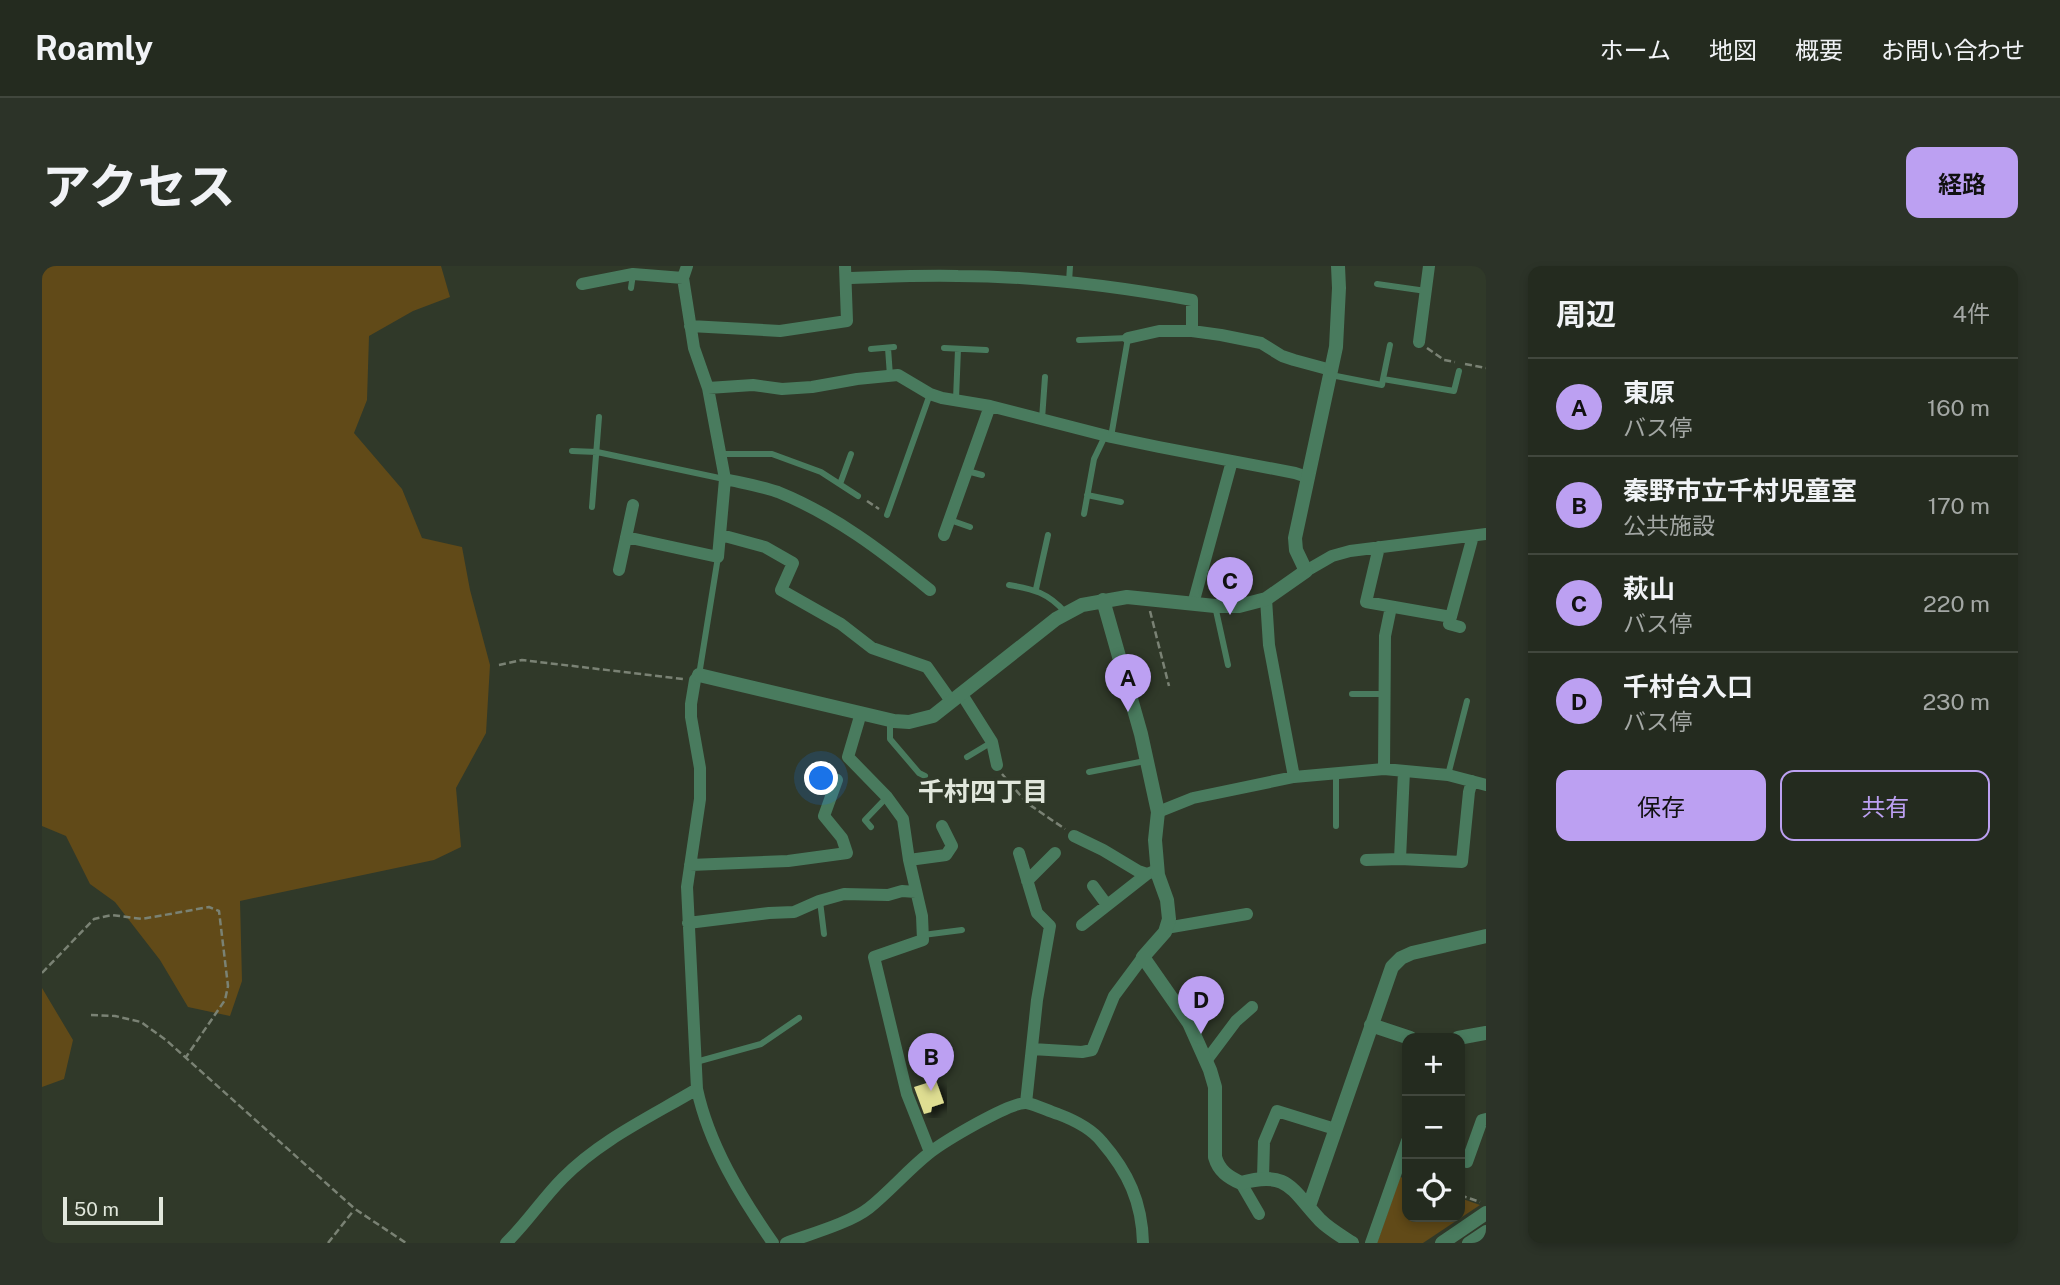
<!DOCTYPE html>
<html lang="ja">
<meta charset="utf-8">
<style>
:root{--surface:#242b1f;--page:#2c3328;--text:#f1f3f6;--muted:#a3a7a4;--line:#41473d;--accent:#bca0f2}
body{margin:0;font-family:"Public Sans","Noto Sans JP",sans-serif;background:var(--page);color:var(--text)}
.controls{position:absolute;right:21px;bottom:21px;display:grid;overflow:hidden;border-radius:14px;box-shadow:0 4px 10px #0003}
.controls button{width:63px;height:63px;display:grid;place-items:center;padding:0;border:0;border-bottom:2px solid var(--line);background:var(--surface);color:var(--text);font:35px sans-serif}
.scale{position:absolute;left:21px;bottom:18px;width:100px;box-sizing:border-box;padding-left:7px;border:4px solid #e1e7dc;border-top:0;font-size:19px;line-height:24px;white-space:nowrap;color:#e1e7dc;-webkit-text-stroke:5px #303929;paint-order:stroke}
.you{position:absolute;left:780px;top:513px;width:24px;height:24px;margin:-18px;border:5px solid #fff;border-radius:50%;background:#1a73e8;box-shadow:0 0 0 10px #1a73e833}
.badge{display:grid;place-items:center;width:46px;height:46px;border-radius:50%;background:var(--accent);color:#111;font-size:23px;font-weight:700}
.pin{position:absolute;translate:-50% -58px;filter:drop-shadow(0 2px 4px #0008)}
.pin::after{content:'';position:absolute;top:37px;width:24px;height:21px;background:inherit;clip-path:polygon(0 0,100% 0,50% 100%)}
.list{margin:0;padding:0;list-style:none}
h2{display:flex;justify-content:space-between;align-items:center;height:91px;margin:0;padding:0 28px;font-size:30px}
h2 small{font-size:23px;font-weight:400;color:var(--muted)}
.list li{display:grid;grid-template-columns:46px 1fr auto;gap:21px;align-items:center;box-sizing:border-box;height:98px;padding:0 28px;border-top:2px solid var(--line)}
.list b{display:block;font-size:26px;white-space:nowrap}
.list p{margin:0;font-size:23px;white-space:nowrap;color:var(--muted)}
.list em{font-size:23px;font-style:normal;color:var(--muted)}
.actions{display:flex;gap:14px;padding:21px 28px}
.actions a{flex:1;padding:16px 0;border:2px solid var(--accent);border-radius:14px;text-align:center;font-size:24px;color:var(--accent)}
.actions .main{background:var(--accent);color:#111}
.icon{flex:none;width:38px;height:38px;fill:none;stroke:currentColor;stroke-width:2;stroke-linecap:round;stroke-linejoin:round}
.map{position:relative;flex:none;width:1444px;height:977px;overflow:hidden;border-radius:14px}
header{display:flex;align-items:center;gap:42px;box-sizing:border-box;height:98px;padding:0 35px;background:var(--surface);border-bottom:2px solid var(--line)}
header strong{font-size:33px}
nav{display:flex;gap:38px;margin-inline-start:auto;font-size:24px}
.intro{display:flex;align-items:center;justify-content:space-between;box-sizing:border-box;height:168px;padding:0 42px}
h1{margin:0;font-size:49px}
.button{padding:18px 32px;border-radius:14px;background:var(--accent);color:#111;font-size:24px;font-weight:700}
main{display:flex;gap:42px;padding:0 42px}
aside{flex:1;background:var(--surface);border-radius:14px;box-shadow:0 4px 10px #0003}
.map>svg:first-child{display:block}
</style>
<header>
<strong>Roamly</strong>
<nav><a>ホーム</a><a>地図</a><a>概要</a><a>お問い合わせ</a></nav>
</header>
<div class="intro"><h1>アクセス</h1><a class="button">経路</a></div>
<main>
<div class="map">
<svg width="1444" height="977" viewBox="0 0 1444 977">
<defs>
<filter id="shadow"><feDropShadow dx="7" dy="4" stdDeviation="3.5" flood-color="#0009"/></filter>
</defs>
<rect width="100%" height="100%" fill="#303929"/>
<path fill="#614a18" d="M0,0h399l9,31 -37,14 -44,25 -2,64 -13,33 48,56 20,49 40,9 8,43 20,75 -4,68 -30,55 5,59 -27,13 -194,41 2,80 -12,35 -42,-9 -28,-47 -45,-58 -25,-18 -24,-48 -24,-10z
M0,722l31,52 -9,39 -22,8z
M1358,911l7,2v38h53v-19l20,7 -57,38h-46z"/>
<path fill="#dfde92" filter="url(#shadow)" d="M894,814l8,23 -12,4 -1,5 -7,2 -10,-27z"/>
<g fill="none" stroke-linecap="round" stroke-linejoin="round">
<path stroke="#7a8274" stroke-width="2.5" stroke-dasharray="7 3.5" stroke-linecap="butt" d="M1385,82l17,12 11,2
M1423,98l21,4
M825,235l12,8
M1108,345l19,75
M457,399l23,-5 161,19
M960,508l25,29 38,26
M0,707l52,-54 18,-4 30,4 67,-12 10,4 9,75 -3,14 -39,57
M49,749l24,1 26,6 25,18 189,169 51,34
M1418,929l20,7
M286,977l26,-33"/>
<path stroke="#497b5e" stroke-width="6" d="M1027,16l1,-16
M1335,18l49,7
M589,22l2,-14
M1037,74l49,-2 -17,99
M846,82l2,28
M902,82l42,2
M829,83l23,-2
M1289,109l51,10 1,-6 71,12 5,-20
M1341,113l7,-34
M914,133l2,-50
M1000,153l3,-42
M530,185l25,1 127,27
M679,188h51l49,18 37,24
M925,205l15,4
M798,218l11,-30
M1045,229l34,7
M550,241l7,-90
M1042,248l10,-55 11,-23
M845,249l43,-121
M908,254l20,7
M967,319c25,4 39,8 56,27
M994,323l12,-54
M1173,340l13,59
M657,409l19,-118
M1310,428h33
M848,454v19l29,34 6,3
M925,491l25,-15
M1047,506l56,-11
M1406,509l19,-74
M1294,560v-53
M829,561l-6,-7 22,-23
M778,635l4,33
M881,669l39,-5
M654,796l65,-18 38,-26"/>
<path stroke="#497b5e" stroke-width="12" d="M804,12c37,-1 75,-3 112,-2 79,0 157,10 234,24v31
M540,18l51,-10 50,4
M648,60l90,5 67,-10 -2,-55
M1086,72l31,-7h33l29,4 40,8 21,13 12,4 37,10
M1377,76l10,-76
M666,122l45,-3 29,4 30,-2 45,-8 41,-4 32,19 12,4 48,8 121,31 48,10 136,26 12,4
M683,213c17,4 36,7 53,13 57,23 105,60 152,98
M679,269l44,12 28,16 -12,27 60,34 31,24 55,19 24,34
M902,269l46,-129
M584,271l92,20 7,-78 -17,-91 -14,-40 -11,-70 4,-12
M1337,281l-13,55 85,15
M577,304l14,-65
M1264,305l26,-15 18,-5 136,-17
M1224,333l3,46 25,132
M1151,338l39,-143
M1418,361l-11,-3 24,-88
M657,409l-4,5 -4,24v13l9,51v31l-13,88 10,202c12,56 44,108 76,154
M919,427l31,49 5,23
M819,447l-13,44 39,40 16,22 6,41 13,56 1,24 -49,17 33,137 23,58
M1342,503l1,-133 6,-29
M1362,505l-4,88 62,3 7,-70 3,-11
M1116,546l35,-14 101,-21 90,-8 64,6 38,10
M1032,570l29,14 35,21 9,3
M977,587l18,60 13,13 -13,74 -11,103
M867,594l37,-5 6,-9 -10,-20
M1324,594l34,-1
M648,599l98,-4 59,-8 -5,-15 -18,-22 13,-36
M985,615l28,-28
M1051,620l14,19
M646,657l81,-10 25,-1 25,-11 25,-7 44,1 14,-4 14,1
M1040,659l65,-51 10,-4
M1124,662l81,-14
M990,783l50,3 10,-2 22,-54 29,-39
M1164,795l30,-40 16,-14
M1418,894l7,2 15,-42 4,-1
M1221,912l1,-36 13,-31 58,18
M1199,917l18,31
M464,977c21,-20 36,-44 57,-65 37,-38 89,-62 134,-89
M744,977c24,-9 64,-20 83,-35 21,-17 39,-38 59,-54 15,-12 83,-53 99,-51 10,2 21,8 31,11 16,6 33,14 44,28 26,30 40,60 41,101
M1329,977l36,-102
M1426,977l18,-12"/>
<path stroke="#497b5e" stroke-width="14" d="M1061,334l38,134 17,78 -3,28 3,35 9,25 2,19 -4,13 -22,25 46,66 21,47 5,17v70c4,14 13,20 26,26 47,-13 50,6 79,37 9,9 21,16 32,23
M657,409l195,46 15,1 24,-6 123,-97 26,-14 45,-8 88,9h24l27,-7 40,-28 -10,-21 -1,-12 41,-191 3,-59 -1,-22
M1329,759l39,13
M1416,772l28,-5
M1267,940l83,-239 9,-9 11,-5 74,-17
M1400,977l44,-30"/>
</g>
<g text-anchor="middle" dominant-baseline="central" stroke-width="7" stroke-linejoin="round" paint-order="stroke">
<g font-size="26" font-weight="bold" fill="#e1e7dc" stroke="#303929">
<text x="941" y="525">千村四丁目</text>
</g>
</g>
</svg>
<div class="controls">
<button>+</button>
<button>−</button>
<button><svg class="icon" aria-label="locate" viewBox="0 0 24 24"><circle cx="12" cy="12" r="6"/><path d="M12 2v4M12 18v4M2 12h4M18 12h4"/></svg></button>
</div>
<div class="scale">50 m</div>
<div class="you"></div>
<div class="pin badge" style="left:1086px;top:446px">A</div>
<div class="pin badge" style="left:889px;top:825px">B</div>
<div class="pin badge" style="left:1188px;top:349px">C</div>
<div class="pin badge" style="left:1159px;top:768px">D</div>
</div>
<aside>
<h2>周辺<small>4件</small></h2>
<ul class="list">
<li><span class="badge">A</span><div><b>東原</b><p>バス停</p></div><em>160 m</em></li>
<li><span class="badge">B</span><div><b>秦野市立千村児童室</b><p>公共施設</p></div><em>170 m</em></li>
<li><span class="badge">C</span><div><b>萩山</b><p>バス停</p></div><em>220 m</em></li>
<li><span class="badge">D</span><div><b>千村台入口</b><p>バス停</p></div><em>230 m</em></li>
</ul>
<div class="actions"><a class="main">保存</a><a>共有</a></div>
</aside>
</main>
